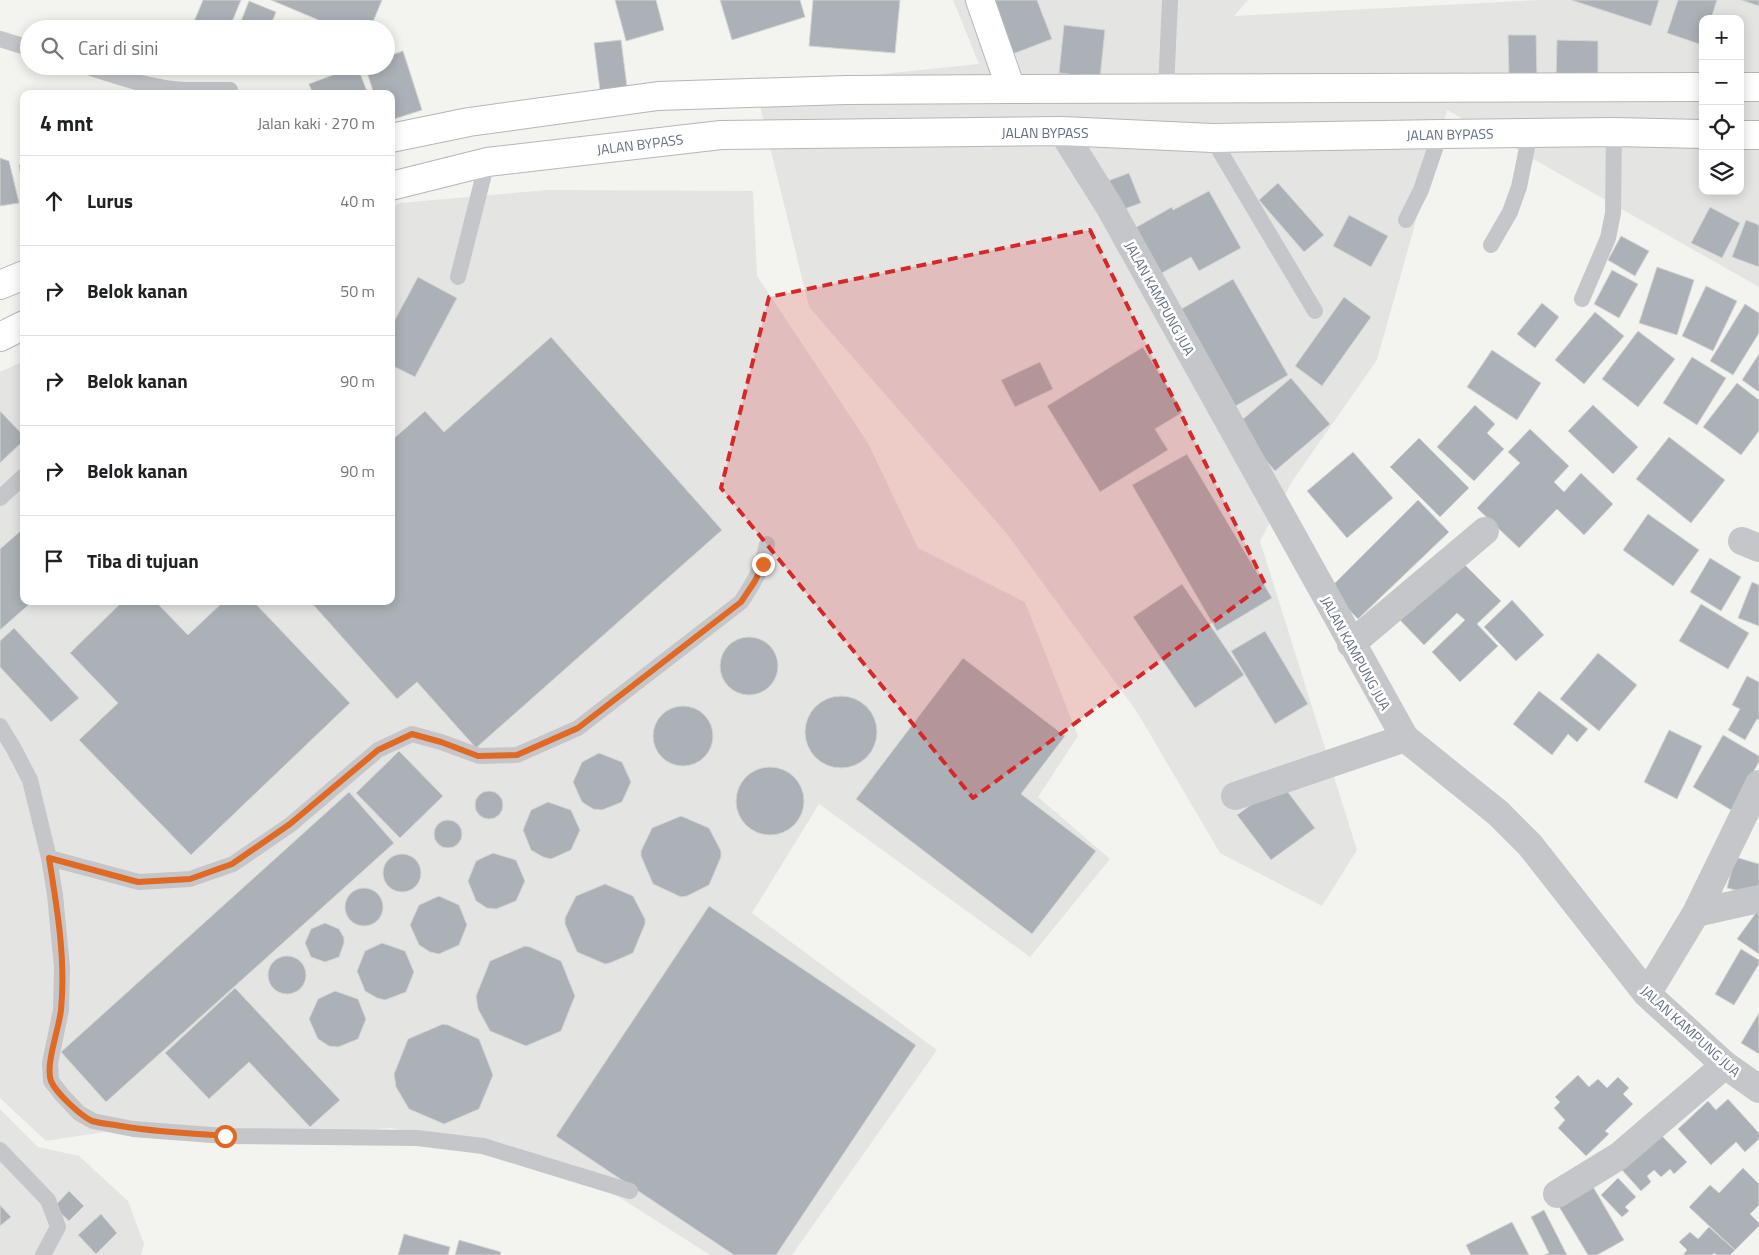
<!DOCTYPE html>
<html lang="id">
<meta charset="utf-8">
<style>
:root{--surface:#fff;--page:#f6f6f6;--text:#202124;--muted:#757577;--line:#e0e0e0}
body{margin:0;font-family:"Titillium Web",sans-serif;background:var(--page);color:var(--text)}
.controls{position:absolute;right:15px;top:15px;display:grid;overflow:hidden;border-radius:10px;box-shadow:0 2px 12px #0003}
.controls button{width:45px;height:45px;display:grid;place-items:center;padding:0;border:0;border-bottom:1px solid var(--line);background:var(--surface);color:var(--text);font:25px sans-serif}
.stop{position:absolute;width:15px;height:15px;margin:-11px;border:4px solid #e06923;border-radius:50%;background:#fff}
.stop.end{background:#e06923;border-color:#fff;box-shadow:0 1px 5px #0008}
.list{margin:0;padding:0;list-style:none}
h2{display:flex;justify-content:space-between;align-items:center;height:65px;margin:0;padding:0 20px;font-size:21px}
h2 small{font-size:16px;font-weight:400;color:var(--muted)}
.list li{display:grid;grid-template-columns:32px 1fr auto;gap:15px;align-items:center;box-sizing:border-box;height:90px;padding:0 20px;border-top:1px solid var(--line)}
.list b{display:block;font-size:19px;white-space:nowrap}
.list em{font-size:16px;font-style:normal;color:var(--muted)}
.icon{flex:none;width:28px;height:28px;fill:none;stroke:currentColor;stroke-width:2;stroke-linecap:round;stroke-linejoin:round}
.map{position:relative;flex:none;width:1759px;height:1255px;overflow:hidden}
.search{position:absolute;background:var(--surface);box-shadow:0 2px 12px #0003;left:20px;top:20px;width:375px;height:55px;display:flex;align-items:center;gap:12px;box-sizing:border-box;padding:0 18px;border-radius:28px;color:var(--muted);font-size:19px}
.panel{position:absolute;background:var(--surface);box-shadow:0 2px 12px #0003;left:20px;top:90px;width:375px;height:515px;border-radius:10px}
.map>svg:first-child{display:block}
</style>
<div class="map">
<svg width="1759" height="1255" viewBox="0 0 1759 1255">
<rect width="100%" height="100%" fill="#f3f4ef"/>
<path fill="#e4e4e3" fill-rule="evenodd" d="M953,0h295l-14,16 305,-16h220v287l-312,-177 -70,250 -84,120 -33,61 97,309 -35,56 -102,-53 -83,-141 -130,-178 -198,-227 -54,-222 78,-6 146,-15zM1703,19h37v172h-37z
M548,190l205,1 4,85 111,167 50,105 107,54 53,134 -40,61 72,62 -80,98 -211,-153 -67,109 185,137 -145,205h-82l-91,-58 -98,-42 -130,-27 -119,8 -154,-6 -72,11 -46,-43v-726l24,-11v240h367v-394l9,-4z
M0,1109l38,38 41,9 49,45 16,43 -3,11h-141z"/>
<path fill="#acb1b7" stroke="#d4d5d2" d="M203,0h38l-12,29h-38z
M271,0h111l-12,29h-30z
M615,0h41l8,30 -38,11z
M720,0h80l5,17 -73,23z
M813,0h87l-5,53 -86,-7z
M990,0h47l15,39 -42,16z
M1571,0h88l-8,26z
M1678,0h39l-6,19h-8l-1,26 -35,-12z
M1741,0h18v6z
M249,1l27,11 -7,17h-31z
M1064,25l41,5 -5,48 -41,-5z
M1508,35h28l1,41 -28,1z
M621,40l6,47 -27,3 -6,-47z
M1557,40l41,1v38l-42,-1z
M403,51l19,59 -31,10v-26h-17l-9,-28h21v-9z
M357,66l11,28h-55l-4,-10z
M0,158l9,3 10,42 -19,3z
M19,165l5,1v27z
M1129,173l12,30 -25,9 -11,-30z
M1278,183l46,52 -20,17 -45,-52z
M1209,191l32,57 -42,23 -8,-14 -31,17 -25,-46 37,-21 1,3z
M1710,207l30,16 -18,35 -31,-15z
M1349,215l39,21 -17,31 -38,-21z
M1746,220l13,5v42l-27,-10z
M1621,236l28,15 -14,25 -27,-16z
M1657,267l37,13 -17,55 -38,-12z
M1612,270l26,14 -19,34 -25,-14z
M418,277l39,21 -42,79 -24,-12v-38z
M1233,279l55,96 -54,32 -56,-96z
M1706,286l31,15 -24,50 -31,-15z
M1344,297l27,20 -49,69 -27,-20z
M1542,303l17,14 -24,31 -18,-14z
M1745,304l14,9v20l-26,42 -23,-14z
M1595,312l29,24 -40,48 -29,-24z
M1638,331l37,28 -37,48 -36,-28z
M551,337l171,193 -246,218 -59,-66 -20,17 -87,-98h81v-160l34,-30 19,21z
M1143,347l40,65 -28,17 13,21 -68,42 -53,-86z
M1492,350l49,33 -24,37 -50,-33z
M1759,354v38l-17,-12z
M1692,357l34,21 -29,47 -34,-22z
M1040,362l13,27 -38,18 -14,-27z
M1291,378l39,46 -55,47 -39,-46z
M1737,383l22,17v31l-18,24 -38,-28z
M1475,405l20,19 -8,9 17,16 -30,32 -37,-34z
M1593,405l45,42 -25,27 -45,-43z
M0,411l24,25v4l-24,23z
M1530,429l39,37 -15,16 10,10 17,-19 32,31 -29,31 -27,-26 -38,39 -42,-40 43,-45 -12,-11z
M1669,437l56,43 -34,43 -55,-44z
M1419,438l50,50 -29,29 -50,-50z
M1353,452l40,46 -46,40 -40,-47z
M1187,454l85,144 -55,33 -85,-146z
M1418,500l31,32 -91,87 -29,-30z
M1648,514l51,36 -26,36 -50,-36z
M24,528v73h9l-33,29v-81z
M1710,558l31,19 -20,34 -31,-19z
M1461,561l40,40 -24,23 21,22 -38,36 -28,-30 33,-32 -8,-7 -33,32 -27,-28z
M1752,582l7,3v41l-21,-8z
M1182,584l62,91 -49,33 -62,-91z
M1512,600l32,35 -28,26 -32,-34z
M123,601h32l33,34 36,-34h29l97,102 -159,152 -112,-115 39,-37 -48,-50z
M1701,604l48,29 -21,36 -49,-28z
M14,628l65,70 -28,24 -51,-55v-26z
M1265,631l43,73 -33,20 -44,-73z
M720 666a29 29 0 1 1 58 0a29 29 0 1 1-58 0Z
M1598,653l39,32 -38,46 -39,-32z
M963,658l102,78 -44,58 75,57 -64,83 -176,-135z
M1747,676l12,6v38l-2,-1 -12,21 -17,-10 12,-21 -8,-4z
M1539,691l49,38 -11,13 -9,-8 -16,21 -39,-31z
M805 732a36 36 0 1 1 72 0a36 36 0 1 1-72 0Z
M653 736a30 30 0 1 1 60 0a30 30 0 1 1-60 0Z
M1669,730l33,16 -25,53 -33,-17z
M1723,735l36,21v6l-28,48 -38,-23z
M399,751l44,45 -43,42 -44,-45z
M599,753l23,9 9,20 -9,20 -20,8 -9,-1 -11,-7 -9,-20 9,-20z
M736 801a34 34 0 1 1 68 0a34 34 0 1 1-68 0Z
M1281,783l34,45 -44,32 -34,-45z
M475 805a14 14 0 1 1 28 0a14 14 0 1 1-28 0Z
M349,792l45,51 -288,259 -45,-50z
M548,802l23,8 9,20 -9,20 -20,9 -8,-2 -12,-7 -8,-20 8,-20z
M681,816l28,12 12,23v6l-12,28 -22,11 -6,1 -28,-13 -12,-28v-5l11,-23z
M434 834a14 14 0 1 1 28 0a14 14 0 1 1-28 0Z
M493,853l23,7 9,21 -9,20 -20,8 -9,-1 -11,-7 -8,-20 8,-20z
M383 873a19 19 0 1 1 38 0a19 19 0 1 1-38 0Z
M1735,857l24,7v22l-2,9 -30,-7z
M605,884l28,12 12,23v5l-12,29 -23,10 -5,1 -28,-12 -12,-28v-6l11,-22z
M345 907a19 19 0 1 1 38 0a19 19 0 1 1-38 0Z
M439,896l20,9 8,20 -8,20 -20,9 -9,-2 -11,-7 -9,-20 9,-20z
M709,906l207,139 -140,210h-42l-178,-119z
M1758,910l1,1v43l-22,-15z
M325,923l14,6 5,9v5l-5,14 -14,5 -14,-5 -6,-14 6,-14z
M382,943l23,8 9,21 -8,20 -21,8 -8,-2 -12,-7 -8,-20 8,-20z
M525,946l5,1 31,14 14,35 -14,35 -35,15 -36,-15 -12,-22 -2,-13 14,-35z
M1741,949l18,11v4l-25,41 -19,-11z
M268 975a19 19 0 1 1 38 0a19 19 0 1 1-38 0Z
M235,988l105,112 -30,27 -61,-65 -40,37 -44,-46z
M335,991l23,8 8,20 -8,20 -20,8 -9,-1 -11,-7 -9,-20 9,-20z
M1759,1013v41l-18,-11z
M443,1024l5,1 31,14 14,36 -14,34 -35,15 -35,-15 -13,-22 -2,-13 14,-35z
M1578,1075l11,12 9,-8 9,9 11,-11 11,11 -6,6 10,10 -28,27 4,3 -23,22 -28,-28 7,-8 -11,-12 6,-6 -5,-5z
M1728,1099l31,34v6l-14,13 -9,-10 -25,23 -33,-36 30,-28 8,9z
M1660,1134l27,28 -13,12 -4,-5 -9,8 -7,-7 -7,6 4,6 -10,9 -19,-21z
M1743,1168l16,16v21l-9,9 9,9v3l-24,24 -46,-43 21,-22 9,8z
M1618,1178l18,19 -11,10 4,4 -7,6 -21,-22z
M1592,1185l32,55 -27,15h-9l-30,-50z
M69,1191l15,15 -15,15 -15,-14z
M0,1205l11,12 -11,9z
M1544,1210l23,45h-23l5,-2 -18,-36z
M101,1214l16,19 -21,21 -18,-19z
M1512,1222l17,33h-58l-5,-10z
M1709,1227l26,23 -5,5h-13l-3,-2 -2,2h-29l4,-5 -8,-8 11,-10 8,7z
M404,1234l46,13 -2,8h-50z
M459,1240l42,12 -1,3h-45z"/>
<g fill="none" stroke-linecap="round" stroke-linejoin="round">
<g stroke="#b6b9be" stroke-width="30">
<path id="secondary" d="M980,0l31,89"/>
</g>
<g stroke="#b4b6ba" stroke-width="30">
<path id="highway" d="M1740,87h19
M1740,135h19
M391,138l78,-16 189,-26 188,-6 165,-1 692,-2
M391,186l96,-24 234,-27 341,-4 150,7 228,-4 174,-2 89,2
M0,285l24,-10
M0,337l24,-12"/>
</g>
<path stroke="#c4c6ca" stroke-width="16" d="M0,39l29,9
M85,66c34,11 65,22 100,24l1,4
M1166,89l4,-89
M185,90h45
M1212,138l103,173
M1406,220l15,-30 19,-56
M1491,245l19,-33 9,-25 11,-54
M458,277l29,-115
M1582,299l26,-61 5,-25 1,-81
M0,498l24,-22
M0,726l14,23 16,31 19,78 6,37 7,72 -1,43 -11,53 1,18 11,14 17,18 14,8 40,8 92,7 192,2 66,8 147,45
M49,858l90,24 51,-3 43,-15 57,-39 88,-75 34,-16 29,8 38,14 38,-1 61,-27 163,-126c14,-21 21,-33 26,-58
M0,1150l48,50 10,27 -15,28"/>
<path stroke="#c4c6ca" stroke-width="28" d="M1062,131l47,75 296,532 93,75 32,32 117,149 78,71 34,24
M1742,541l17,7
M1351,644l134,-113
M1759,784l-63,129 63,-14
M1235,796l170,-58
M1647,994l49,-81
M1557,1194l62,-38 106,-91"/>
<use href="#secondary" stroke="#fff" stroke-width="28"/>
<use href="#highway" stroke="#fff" stroke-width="28"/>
</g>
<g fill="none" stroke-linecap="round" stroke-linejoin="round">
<path stroke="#e06923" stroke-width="6" d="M225,1136c-37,-3 -74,-4 -110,-11 -7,-1 -16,-2 -23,-4 -11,-5 -36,-28 -41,-40 -6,-16 8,-52 10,-71 5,-50 -4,-103 -12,-152l89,24 52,-3 42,-15 58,-40 88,-74 34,-16 29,8 37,14 39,-1 61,-27 163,-126 14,-21 8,-17"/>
</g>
<path fill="#d62828" fill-opacity="0.2" stroke="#d62828" stroke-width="4" stroke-dasharray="10 6" stroke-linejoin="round" d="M1090,230l175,354 -292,214 -252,-310 48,-191z"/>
<g text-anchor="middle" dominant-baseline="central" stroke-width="5" stroke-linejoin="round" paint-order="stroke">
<g font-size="14" fill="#636f80" stroke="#fff">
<text x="1045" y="132">JALAN BYPASS</text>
<text transform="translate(1450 134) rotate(-1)">JALAN BYPASS</text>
<text transform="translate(640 144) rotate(-7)">JALAN BYPASS</text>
<text transform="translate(1160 298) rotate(61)">JALAN KAMPUNG JUA</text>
<text transform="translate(1356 653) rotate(61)">JALAN KAMPUNG JUA</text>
<text transform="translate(1691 1031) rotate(42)">JALAN KAMPUNG JUA</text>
</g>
</g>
</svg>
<div class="controls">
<button>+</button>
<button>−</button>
<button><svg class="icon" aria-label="locate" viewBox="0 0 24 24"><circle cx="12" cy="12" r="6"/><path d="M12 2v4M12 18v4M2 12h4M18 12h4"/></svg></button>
<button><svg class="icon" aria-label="layers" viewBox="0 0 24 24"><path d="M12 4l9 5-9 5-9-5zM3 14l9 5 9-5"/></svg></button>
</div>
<div class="stop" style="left:225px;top:1136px"></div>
<div class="stop end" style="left:763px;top:564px"></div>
<div class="search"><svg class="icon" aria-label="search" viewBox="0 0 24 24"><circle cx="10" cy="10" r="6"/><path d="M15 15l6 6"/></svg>Cari di sini</div>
<section class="panel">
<h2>4 mnt<small>Jalan kaki · 270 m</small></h2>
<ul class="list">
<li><svg class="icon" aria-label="ahead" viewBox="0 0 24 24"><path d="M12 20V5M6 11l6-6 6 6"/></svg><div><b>Lurus</b></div><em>40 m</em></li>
<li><svg class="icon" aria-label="right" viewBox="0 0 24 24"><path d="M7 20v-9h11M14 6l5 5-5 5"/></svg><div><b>Belok kanan</b></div><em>50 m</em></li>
<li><svg class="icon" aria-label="right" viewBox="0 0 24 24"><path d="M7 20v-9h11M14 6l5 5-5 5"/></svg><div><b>Belok kanan</b></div><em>90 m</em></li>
<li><svg class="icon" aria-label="right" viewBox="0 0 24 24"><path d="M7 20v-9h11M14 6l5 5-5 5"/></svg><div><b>Belok kanan</b></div><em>90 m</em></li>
<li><svg class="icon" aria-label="arrive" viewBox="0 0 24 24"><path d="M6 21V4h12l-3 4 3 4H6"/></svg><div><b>Tiba di tujuan</b></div></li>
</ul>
</section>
</div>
